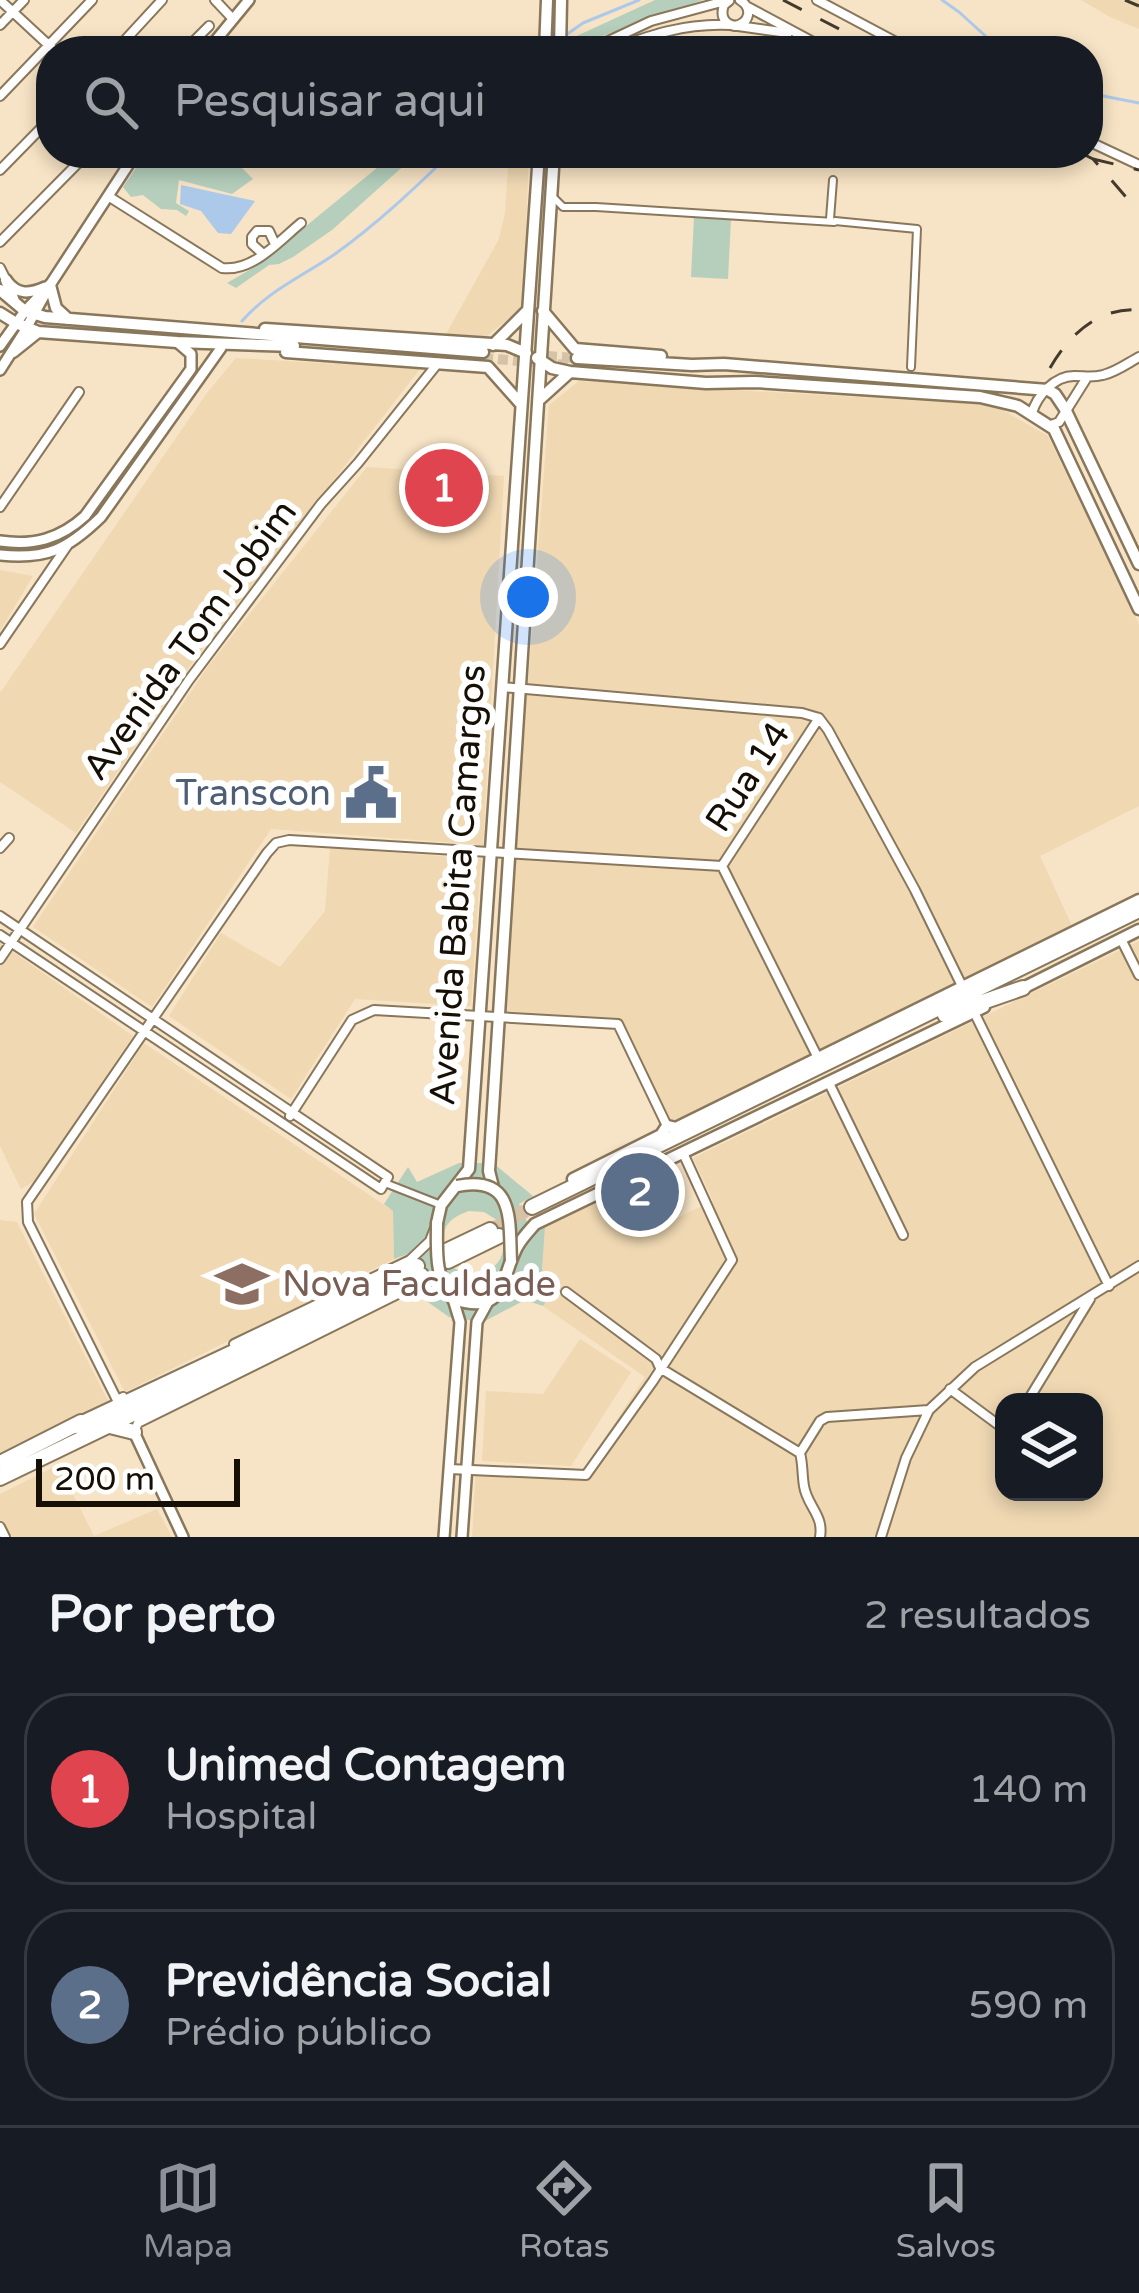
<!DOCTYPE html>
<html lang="pt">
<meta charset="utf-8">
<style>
:root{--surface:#171b24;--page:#242831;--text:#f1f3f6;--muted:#9ea1a6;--line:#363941;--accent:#8c9099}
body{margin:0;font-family:"Varela Round",sans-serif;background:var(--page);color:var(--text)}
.controls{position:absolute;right:36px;bottom:36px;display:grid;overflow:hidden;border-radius:24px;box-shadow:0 6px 18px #0003}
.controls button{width:108px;height:108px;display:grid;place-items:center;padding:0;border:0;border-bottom:3px solid var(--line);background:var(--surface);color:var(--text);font:60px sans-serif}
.scale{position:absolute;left:36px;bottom:30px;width:204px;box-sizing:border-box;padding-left:12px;border:6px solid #150f05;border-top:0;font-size:33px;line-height:42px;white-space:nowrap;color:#150f05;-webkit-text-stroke:9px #fff;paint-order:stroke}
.you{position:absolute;left:528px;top:597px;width:42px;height:42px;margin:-30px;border:9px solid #fff;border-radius:50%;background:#1a73e8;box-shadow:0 0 0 18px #1a73e833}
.badge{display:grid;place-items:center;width:78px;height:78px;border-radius:50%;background:var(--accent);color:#fff;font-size:39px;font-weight:700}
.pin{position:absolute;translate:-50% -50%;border:6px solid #fff;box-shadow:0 3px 12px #0006}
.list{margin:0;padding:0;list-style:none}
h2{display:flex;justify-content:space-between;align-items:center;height:156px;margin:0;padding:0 48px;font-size:51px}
h2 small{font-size:39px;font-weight:400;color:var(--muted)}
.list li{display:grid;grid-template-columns:78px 1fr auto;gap:36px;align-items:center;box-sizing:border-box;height:192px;margin:0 24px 24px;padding:0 24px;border:3px solid var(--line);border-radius:48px}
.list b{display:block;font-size:45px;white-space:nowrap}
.list p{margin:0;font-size:39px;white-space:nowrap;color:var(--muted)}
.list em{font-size:39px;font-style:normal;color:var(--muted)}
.icon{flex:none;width:66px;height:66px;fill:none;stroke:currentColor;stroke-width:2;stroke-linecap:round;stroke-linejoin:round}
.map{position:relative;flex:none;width:1139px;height:1537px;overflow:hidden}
.search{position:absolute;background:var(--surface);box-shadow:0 6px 18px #0003;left:36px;right:36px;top:36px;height:132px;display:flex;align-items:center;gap:30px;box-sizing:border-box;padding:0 42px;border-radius:48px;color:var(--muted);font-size:45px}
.sheet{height:588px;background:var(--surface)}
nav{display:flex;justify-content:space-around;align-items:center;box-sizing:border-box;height:168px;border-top:3px solid var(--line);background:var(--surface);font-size:33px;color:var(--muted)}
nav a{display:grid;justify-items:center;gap:6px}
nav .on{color:var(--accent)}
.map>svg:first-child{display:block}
</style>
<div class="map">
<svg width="1139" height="1537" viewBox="0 0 1139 1537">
<rect width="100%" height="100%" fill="#f7e3c5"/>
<path fill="#efd8b2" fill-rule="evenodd" d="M1081,0h58v29l-29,-12z
M509,153h20l-6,154 -41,33 -37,-4 54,-97 6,-26z
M236,358l184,11 -224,288 -120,176 -76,-51v-89l207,-300z
M579,381l415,24 54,31 91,188v182l-99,50 33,72 -395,194 -9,-1 -49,-100 -117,-7 46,-609z
M367,467l137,9 -21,369 -212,-16 -119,178 -119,-80 176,-262z
M0,570l33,6 -33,55z
M330,848l151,11 -10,147 -116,-7 -64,100 -122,-83 52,-83 59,34 45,-56z
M1139,941v596h-667l4,-70 108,2 61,-92 -102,-71 15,-25 -16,-11 3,-43 71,-34 22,43 75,-35 -20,-43zM1004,1402h90v90h-90z
M0,943l133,93 -98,145 -14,8 -21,-43z
M144,1043l249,168 1,48 -269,133 -91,-178z
M0,1220l17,2 91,179 -108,52z
M580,1339l51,33 -60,94 -89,-5 4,-70 57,3z
M58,1465l36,71 63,-27 15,28h-172v-43z"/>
<path fill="#b5cfbc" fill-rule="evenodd" d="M655,0h48l-134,48 1,-9z
M146,153h81l26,26 -21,15 -53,-14 -3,23 13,8 -3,5 -9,-6 -16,-1 -18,-14 -12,2 -8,-10z
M395,153h23l-86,77 -39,27 -14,7 -10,1 -33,23 -9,-5 33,-19z
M694,217l37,2 -3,60 -37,-2z
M459,1163h34l40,33 -14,8 10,22 16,1 -3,43 17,11 -16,25 -18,-6 -42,22 -34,-5 -38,-27 16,-14 -11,-25 -22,8 -1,-48 -9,-7 24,-37 9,15zM469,1211l15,1 13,8c2,6 5,12 6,19 7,44 -65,50 -60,-2 2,-15 12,-21 26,-26z"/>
<path fill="#acc9ea" d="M181,185l74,16 -24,33 -13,-1 -17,-22 -21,-7z"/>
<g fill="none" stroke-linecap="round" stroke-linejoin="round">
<path stroke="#acc9ea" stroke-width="3" d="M942,0l17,12 43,39
M563,37l20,-14 56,-23
M1088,93l51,10
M242,321c26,-30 61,-45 93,-67 42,-30 80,-66 116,-101"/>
<path stroke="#d5c3a8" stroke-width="10" stroke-dasharray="10 5" stroke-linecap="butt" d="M532,355l45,3
M483,358l97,8"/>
<path stroke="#d5c3a8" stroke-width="14" stroke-dasharray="14 7" stroke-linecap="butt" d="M495,1228l37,-21"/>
<g stroke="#89775c" stroke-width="10">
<path id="pedestrian" d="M554,198l9,9h33l238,15
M830,219l3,-39
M835,221l82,8 -6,138
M385,1183l56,22"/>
</g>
<g stroke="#89775c" stroke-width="12">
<path id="minor" d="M0,0l55,51
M215,0l17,18
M817,0l96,51
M729,1l-5,4c-4,11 0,19 11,21 15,-3 18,-18 5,-26
M748,7l82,44
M0,25l24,-25
M738,26l50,7
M115,51l47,-51
M184,51l25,-25
M587,51l64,-30 78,-21
M609,51c40,-16 76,-28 121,-26
M0,96l92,-96
M1088,141l51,24
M0,170l51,-52
M108,196l114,72c31,4 57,-27 79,-45
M0,242l88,-89
M262,253l-10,-9v-7l5,-6h12l6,13
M0,268l6,12
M1032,413c5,-17 22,-37 42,-37 11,0 18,2 29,-1 13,-3 25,-12 36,-18
M1051,425l8,-3 27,-43
M0,507l79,-115
M0,644l67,-98
M502,687l300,26 17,5 9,12 87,160 48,98
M0,848l9,-10
M722,866l97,-148
M0,916l388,261 -7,12 -381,-254
M1121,939l18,36
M0,959l189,-279 132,-176 37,-41 80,-100
M974,1012l135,274
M829,1083l74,152
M290,1116l62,-96 22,-10 244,14 49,102
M566,1292l90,67 4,9 140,85
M234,1344l176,-84 20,-19 5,-13
M950,1389l54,40
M123,1397l-6,3 -89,-178 -1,-20 240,-349 9,-10 13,-3 433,26 96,192
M1027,1402l63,-103
M134,1432l4,-9 262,-130
M800,1453l20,-32 7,-4 102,-7
M800,1453c3,11 2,21 4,33 3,20 20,29 16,51
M449,1469l137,6 67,-94 79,-121 -49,-107
M0,1527l5,10
M881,1537l25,-79 23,-48 46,-43 164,-101"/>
</g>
<g stroke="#89775c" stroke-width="14">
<path id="tertiary" d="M207,51l42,-51
M7,281c11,14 22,13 38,6
M0,346l25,-35 17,-18
M0,370l23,-36 27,-49 86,-132
M0,541c33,5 60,-2 85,-25l106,-147v-15l-14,-12
M0,555c47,5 68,-6 101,-38l120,-169
M134,1432l49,105
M444,1537l16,-215 -7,-23
M462,1537l15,-215 12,-22"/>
</g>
<g stroke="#89775c" stroke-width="15">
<path id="secondary" d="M545,51l2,-51
M560,51l1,-51
M6,280l8,21
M50,285l6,23 12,11
M0,290l25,21 20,6 438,35
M543,311l32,38 86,7
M0,313l16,10 22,9 139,10 117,4
M265,329l242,16 19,8
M493,345l35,-35
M13,352l25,-20
M286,352l202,15 32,36
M537,358l15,10 18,4 136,11 49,-1 225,15 38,9 36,23 85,180
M577,358l115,7 32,-1 324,26 7,4 10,15 74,155
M539,400l31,-28
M1017,991l122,-61
M573,1179l88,-44 6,-9 9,2 8,-4 455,-224
M493,1187l-4,-16 65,-1018
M437,1223l4,-18 28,-36 70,-1016
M453,1299c53,17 47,-19 64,-52 5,-9 11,-15 18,-23l449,-217"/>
</g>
<g stroke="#89775c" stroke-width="18">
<path id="motorway" d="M945,1015l78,-27
M532,1207l607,-297
M446,1251l44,-21
M448,1261l51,-25
M106,1425l28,7
M76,1426l341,-160
M0,1463l81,-41
M0,1478l421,-203"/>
</g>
<use href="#pedestrian" stroke="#fff" stroke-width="6"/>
<use href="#minor" stroke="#fff" stroke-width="8"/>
<use href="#tertiary" stroke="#fff" stroke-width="9"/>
<use href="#secondary" stroke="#fff" stroke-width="10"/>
<use href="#motorway" stroke="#fff" stroke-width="14"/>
<path stroke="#433a2c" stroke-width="3" stroke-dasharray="21 21" stroke-linecap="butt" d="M783,0l99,51
M1125,0l14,6
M1081,153l12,6 46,53
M1093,159l46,11
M1050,368c19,-33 48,-61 89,-58"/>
<g stroke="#89775c" stroke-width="15" stroke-linecap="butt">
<path id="secondary-bridge" d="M457,1186c58,-11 52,33 54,75
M437,1223c0,29 -3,52 16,76"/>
</g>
<use href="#secondary-bridge" stroke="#fff" stroke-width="10"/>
</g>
<defs>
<g id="civic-bare" transform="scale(4.14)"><path d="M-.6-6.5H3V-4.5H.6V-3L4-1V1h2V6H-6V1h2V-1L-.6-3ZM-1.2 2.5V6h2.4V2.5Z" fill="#5c6f8a" stroke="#fff" stroke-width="2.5" paint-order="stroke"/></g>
<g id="university-bare" transform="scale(4.14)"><path d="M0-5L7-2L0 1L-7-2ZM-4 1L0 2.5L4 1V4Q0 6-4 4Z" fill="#8d6e63" stroke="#fff" stroke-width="2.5" paint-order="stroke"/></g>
</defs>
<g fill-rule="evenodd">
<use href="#civic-bare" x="371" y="793"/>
<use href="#university-bare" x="242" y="1284"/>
</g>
<g text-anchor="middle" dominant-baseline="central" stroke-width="12" stroke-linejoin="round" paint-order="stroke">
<g font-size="36" fill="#150f05" stroke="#fff">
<text transform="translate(190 640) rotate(-54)">Avenida Tom Jobim</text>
<text transform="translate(748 777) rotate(-57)">Rua 14</text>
<text transform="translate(458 885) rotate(-86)">Avenida Babita Camargos</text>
</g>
<g font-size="36" fill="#4e5e75" stroke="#fff" text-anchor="end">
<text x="331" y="793">Transcon</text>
</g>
<g font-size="36" fill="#785e54" stroke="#fff" text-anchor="start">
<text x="282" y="1284">Nova Faculdade</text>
</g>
</g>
</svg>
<div class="controls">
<button><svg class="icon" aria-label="layers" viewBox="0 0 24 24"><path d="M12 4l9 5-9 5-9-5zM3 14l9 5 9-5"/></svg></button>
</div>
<div class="scale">200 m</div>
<div class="you"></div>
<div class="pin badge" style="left:444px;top:488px;background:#e0444e">1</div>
<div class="pin badge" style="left:640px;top:1192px;background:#5c6f8a">2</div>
<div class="search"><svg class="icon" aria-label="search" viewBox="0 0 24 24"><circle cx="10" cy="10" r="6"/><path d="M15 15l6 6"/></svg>Pesquisar aqui</div>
</div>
<section class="sheet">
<h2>Por perto<small>2 resultados</small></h2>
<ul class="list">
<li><span class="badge" style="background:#e0444e">1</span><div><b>Unimed Contagem</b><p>Hospital</p></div><em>140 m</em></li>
<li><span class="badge" style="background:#5c6f8a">2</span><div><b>Previdência Social</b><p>Prédio público</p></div><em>590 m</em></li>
</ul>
</section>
<nav>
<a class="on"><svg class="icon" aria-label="map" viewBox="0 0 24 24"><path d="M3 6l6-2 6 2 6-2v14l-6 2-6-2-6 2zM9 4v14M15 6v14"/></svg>Mapa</a>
<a><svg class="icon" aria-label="directions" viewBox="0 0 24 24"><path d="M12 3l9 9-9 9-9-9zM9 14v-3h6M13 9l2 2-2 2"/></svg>Rotas</a>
<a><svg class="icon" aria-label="saved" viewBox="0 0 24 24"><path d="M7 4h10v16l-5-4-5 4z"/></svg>Salvos</a>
</nav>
